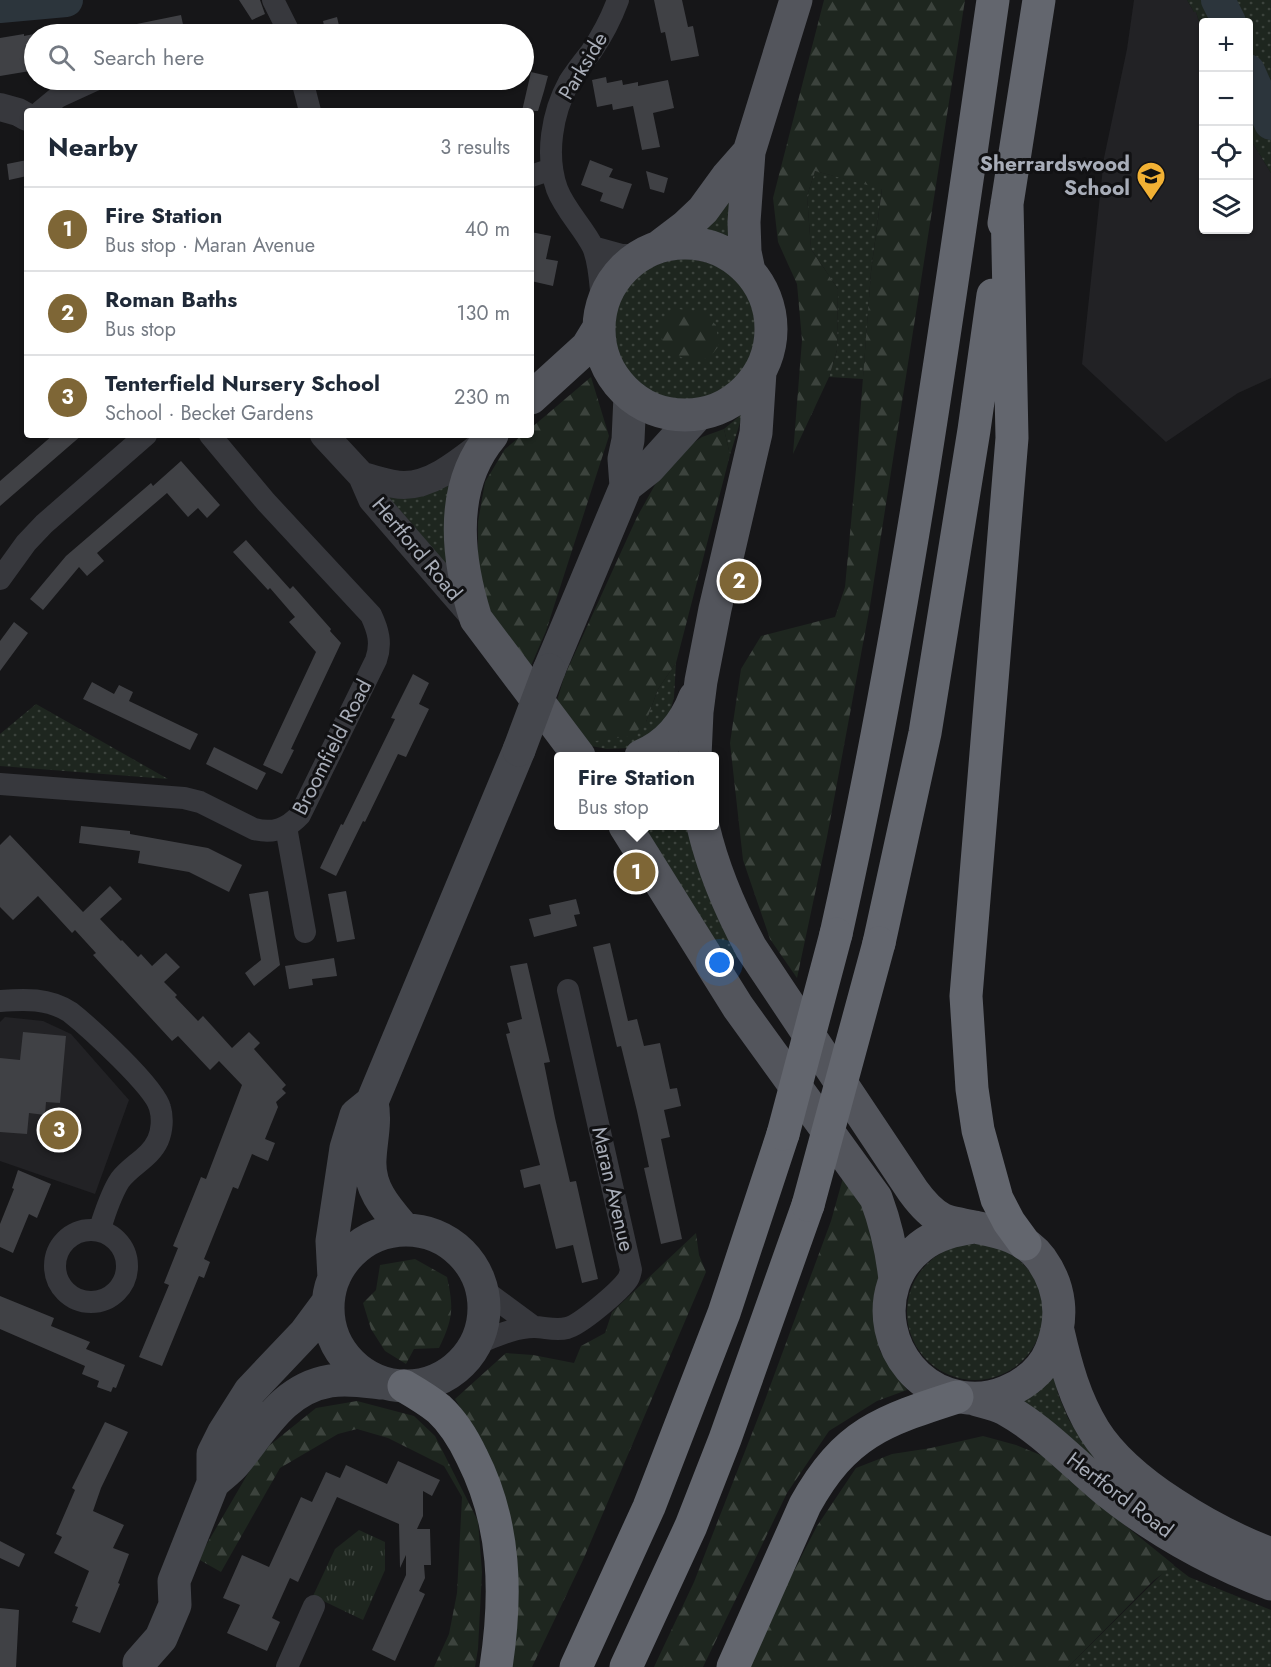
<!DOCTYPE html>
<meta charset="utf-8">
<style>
:root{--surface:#fff;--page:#f6f6f7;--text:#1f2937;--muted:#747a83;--line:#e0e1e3;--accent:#7e6636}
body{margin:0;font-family:Jost,sans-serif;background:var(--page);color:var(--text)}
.controls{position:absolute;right:18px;top:18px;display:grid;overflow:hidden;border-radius:6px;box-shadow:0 2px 4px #0004}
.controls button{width:54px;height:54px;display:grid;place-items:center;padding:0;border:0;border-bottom:2px solid var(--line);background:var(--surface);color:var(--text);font:30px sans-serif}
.you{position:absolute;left:720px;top:963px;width:21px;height:21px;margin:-15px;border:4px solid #fff;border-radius:50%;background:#1a73e8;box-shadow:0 0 0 9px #1a73e833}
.badge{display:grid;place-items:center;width:39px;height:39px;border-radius:50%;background:var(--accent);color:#fff;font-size:20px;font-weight:700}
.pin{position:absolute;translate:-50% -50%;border:3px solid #fff;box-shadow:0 2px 6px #0006}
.popup{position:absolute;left:554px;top:752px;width:165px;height:78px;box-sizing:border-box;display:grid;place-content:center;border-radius:6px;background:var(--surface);filter:drop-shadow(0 2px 4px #0005);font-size:20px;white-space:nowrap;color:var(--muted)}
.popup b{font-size:22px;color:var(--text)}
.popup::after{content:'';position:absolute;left:50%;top:100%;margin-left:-12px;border:12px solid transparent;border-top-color:var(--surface)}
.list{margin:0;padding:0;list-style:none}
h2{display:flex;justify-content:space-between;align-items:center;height:78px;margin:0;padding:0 24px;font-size:26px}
h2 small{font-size:20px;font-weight:400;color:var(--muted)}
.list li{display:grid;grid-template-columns:39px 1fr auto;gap:18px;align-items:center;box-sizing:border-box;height:84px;padding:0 24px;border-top:2px solid var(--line)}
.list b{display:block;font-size:22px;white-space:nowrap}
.list p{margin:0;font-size:20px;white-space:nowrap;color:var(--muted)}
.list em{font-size:20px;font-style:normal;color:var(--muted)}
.icon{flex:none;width:33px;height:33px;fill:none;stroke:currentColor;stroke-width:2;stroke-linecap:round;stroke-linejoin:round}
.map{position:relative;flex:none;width:1271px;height:1667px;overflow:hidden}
.search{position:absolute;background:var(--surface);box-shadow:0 2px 4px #0004;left:24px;top:24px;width:510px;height:66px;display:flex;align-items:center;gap:15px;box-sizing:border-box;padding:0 21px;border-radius:33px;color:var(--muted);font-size:22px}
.panel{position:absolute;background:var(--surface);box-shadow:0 2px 4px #0004;left:24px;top:108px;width:510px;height:330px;border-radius:6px}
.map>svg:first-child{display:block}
</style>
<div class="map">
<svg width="1271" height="1667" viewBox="0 0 1271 1667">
<defs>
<pattern id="grass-dots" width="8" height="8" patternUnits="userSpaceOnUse" patternTransform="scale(1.5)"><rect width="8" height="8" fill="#1e261f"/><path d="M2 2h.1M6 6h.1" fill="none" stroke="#3c433d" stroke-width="1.8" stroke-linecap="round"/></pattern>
<pattern id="forest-firs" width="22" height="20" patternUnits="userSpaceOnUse" patternTransform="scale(1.5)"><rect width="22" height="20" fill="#1e261f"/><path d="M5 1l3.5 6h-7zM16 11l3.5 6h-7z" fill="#3c433d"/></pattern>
<pattern id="park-tufts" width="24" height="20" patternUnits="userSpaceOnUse" patternTransform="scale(1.5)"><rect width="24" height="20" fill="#1e261f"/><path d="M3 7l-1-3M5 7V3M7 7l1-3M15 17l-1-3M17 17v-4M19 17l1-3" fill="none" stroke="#3c433d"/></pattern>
</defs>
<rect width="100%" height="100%" fill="#161618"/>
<path fill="#222225" d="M1134,0h53l7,12h2l7,22 1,196h44l1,-93 22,36v205l-33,15 -72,49 -84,-78 22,-206 23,-109z
M5,1017l38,4 28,13 58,66 -34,94 -95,-33v-139z"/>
<path fill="url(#grass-dots)" d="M1187,0h84v173l-22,-36 -1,-115h-44l-1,12 -7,-22h-2z
M815,171l67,17 -11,84 -8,107 -34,-2 8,-27 1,-61 -27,-40 -4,-53z
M729,198l2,46 -23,-10 -10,-1z
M613 331a72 72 0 1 1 144 0a72 72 0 1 1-144 0Z
M743,413l-13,42 -6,-26z
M455,476l-3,102 -73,-83z
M676,663l-2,34 -6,24 -39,27 -22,1 -16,-3 -23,-19 78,-5 12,-33z
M36,704l132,75 -168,-13v-32z
M639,826h53l48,128 -12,11z
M907 1312a68 68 0 1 1 136 0a68 68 0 1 1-136 0Z
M1054,1376l4,18 10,24 12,20 97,87 -155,-122 9,-10z
M1172,1564l17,13 82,33v57h-203z"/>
<path fill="url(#forest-firs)" d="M824,0h141l-95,606 -43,231 -30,141 -27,-39 -27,-79 -13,-117 11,-74 20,-33 74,-19 10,-30 11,-118 15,-197 11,-83 -67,-18 -8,25 4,53 27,40 -1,61 -8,27 -36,77 9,-114 -5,-56 -19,-42 -5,-44z
M678,309l24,3 14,13 3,21 -10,12 -17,3 -27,-10 -6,-26z
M591,377l18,59 -63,195 -16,37 -36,-47 -16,-48v-51l7,-40 20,-33 17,-14h9v-7z
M724,429l6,26 -54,208 -18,26 -12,33 -14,14 -36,5 -28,-14 -12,-23 8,-27 73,-160 24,-43 25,-26 16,-11z
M843,1178l22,30 15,61 -6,55 6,27 27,39 -30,11 -48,30 -42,62 -84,174h-49l40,-85 71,-182 66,-179z
M696,1233l3,22 7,17 -123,288 -51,107h-27l-22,-223 -28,-45 51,-46 27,2 41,8 7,-17 24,-13 7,-21z
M415,1259l32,18c7,31 6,42 -8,71l-25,1 -8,15 -21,-13 -14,-22 -8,-26 13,-13 4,-25z
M357,1401l57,15 21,20 43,85 4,51 -4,77 -3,18h-41l15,-33 8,-41 5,-96 -18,-31 -56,-28 -31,-9 -19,5 -58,34 -59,104 -23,-13 62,-106 56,-45z
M983,1436l33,9 32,13 36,34 90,73 -21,16 -85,86h-324l73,-141 39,-58 36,-14 39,-6z"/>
<path fill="url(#park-tufts)" d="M359,1530l26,12v28l-22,50 -50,-24 22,-47z"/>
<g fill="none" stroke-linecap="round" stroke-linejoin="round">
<path stroke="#2c353c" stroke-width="34" d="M1218,0l11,22
M0,6l66,-6
M1248,71l23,52"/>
</g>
<path fill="#404145" d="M239,0h21l5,14 -13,6z
M654,0h28l6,27 5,-1 6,30 -28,5 -6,-29 -4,1z
M181,15l4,19h-62l-1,-7z
M337,17l4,17h-15l-3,-13z
M24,34v2l10,-2v33l-4,1v3l-30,5v-38z
M531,72l17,4 -4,15 -6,20h-16z
M606,77l1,6 15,-3 1,5 15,-3v4l30,-6 6,28 -21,5 7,34 -18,3 -9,-44 -20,4 -1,-6 -15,3 -5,-27z
M27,160v16l-18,4 -2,-16z
M590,160l23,9 -4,8 23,7 -9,25 -23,-8 3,-8 -22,-8z
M646,171l22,7 -4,15 -14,-4z
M531,232l20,4 -5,23 12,2 -5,25 -22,-5 3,-23 -3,-1z
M53,435h29l-82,71v-25z
M181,461l39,44 -13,13 -9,-10 -10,9 -21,-24 -70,60 7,8 -17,15 -8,-9 -36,43 -13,-11 36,-43 85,-73 2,3z
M246,540l44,49 3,-3 38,43 -1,2 11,12 -50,106 3,1 -12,24 -19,-9 53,-113 -27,-30 6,-5 -25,-29 -2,2 -35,-38z
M14,622l14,11 -28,38v-30z
M413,674l16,9 -10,21 10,5 -23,48 -8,-3 -33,68 -2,-1 -27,55 -16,-8 21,-44 2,1 52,-106 -4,-1z
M92,682l22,12 5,-9 14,7 -4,9 69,33 -8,16 -107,-51z
M214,747l52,26 -9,17 -51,-26z
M81,826l49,5v3l78,14 34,17 -13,27 -40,-20 -51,-9 2,-12 -61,-8z
M10,835l73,77 27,-26 12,13 -22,20 21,22 1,-1 16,17 3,-3 11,12 14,-13 14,14 -16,15 13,13 -2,2 23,24 5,-5 29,32 17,-16 11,11 -6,6 32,36 -4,4 4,4 -10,9 2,5 -13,32 10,4 -7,18 -16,-7 -14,35 -5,-2 -29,72 6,3 -6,16 -5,-2 -37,90 -23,-9 30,-72 -5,-2 14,-35 -5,-2 28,-69 5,2 36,-94 -23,-24 -9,9 -32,-34 -6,5 -79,-86 3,-2 -21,-23 -3,3 -34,-37 -25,24 -13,-13v-62z
M268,891l12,74 -26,21 -9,-13 16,-13 -12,-66z
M346,891l9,48 -18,3 -9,-48z
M576,899l4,15 -6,1 3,11 -43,11 -5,-18 22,-5 -2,-9z
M610,943l18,78 9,-2 7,27 16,-3 10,46 7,-1 4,18 -17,4 6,27 -9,2 21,100 -21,5 -17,-76 5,-1 -12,-56 -16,-65 -4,1 -24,-100z
M334,958l3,18 -25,3 1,6 -24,4 -4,-23z
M527,963l23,99 -6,1 11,55 15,64 6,-1 22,98 -16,4 -9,-38 -17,4 -16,-65 -16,4 -4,-18 20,-5 -34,-131 4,-1 -3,-10 15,-4 -12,-53z
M23,1032l43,4 -6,67 -14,-1 -1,13 -16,-2 -2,21 -27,-2v-74l20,2z
M18,1170l33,14 -14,34 -8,-4 -16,39 -13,-6v-23l14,-35 -2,-1z
M0,1296l54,22 -3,8 39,16 -4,7 39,16 -9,23 -3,-1 -2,5 -14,-5 2,-6 -17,-7 3,-8 -85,-37z
M105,1422l23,10 -27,56 -8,23 31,14 -11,23 16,6 -11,29 2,1 -20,49 -28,-11 6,-15 -3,-1 14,-35 -35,-18 8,-16 -6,-3 19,-44 -3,-2z
M398,1461l42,19 -8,16 -9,-5v25l-6,13h13l1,36h-7l1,13 -6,13 6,3 -30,67 -23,-11 34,-75v-20l-6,13 -1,-44 -62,-27 -39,85 -8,-4 -18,40 8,4 -13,29 -40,-18 13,-28 -17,-7 19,-43 27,12 32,-70 11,5 14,-30 14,6 6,-13 41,19z
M0,1541l25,13 -6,13 -19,-9z
M0,1608l19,2 -3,57h-16z"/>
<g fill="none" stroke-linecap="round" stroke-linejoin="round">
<path stroke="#37383d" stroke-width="22" d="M273,0l17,34
M302,80l8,31
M41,111l17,-14 37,-17
M531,176l21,-7
M593,247l29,8h17
M602,301c-2,-17 -2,-37 -9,-54 -10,-20 -28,-37 -36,-58 -12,-34 -5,-76 12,-107 6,-10 14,-20 22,-30 11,-16 20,-33 27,-52
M0,579l26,-36 18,-19 102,-89
M0,784l184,14 16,4 54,27c19,5 33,0 46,-14l76,-155c6,-17 2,-30 -5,-45l-105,-113 -56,-67
M286,827l19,105
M0,1001c25,-2 48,-3 70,11 19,15 85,75 90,96 3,10 2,23 -2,32 -8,18 -27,25 -38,40 -10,15 -15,34 -21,51
M55 1266a36 36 0 1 1 72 0a36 36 0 1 1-72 0Z
M481,1288l53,39
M476,1344c18,-7 38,-17 58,-17 11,0 21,4 33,1 13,-3 53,-37 61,-49 1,-1 3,-8 3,-9l-63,-280
M287,1667l27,-61"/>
<path stroke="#37383d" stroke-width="28" d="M0,107l18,5 9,5
M324,435l38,41 10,23 104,120
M362,476c13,3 29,9 42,9 31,0 60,-27 83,-44"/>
<path stroke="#45474d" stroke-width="33" d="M626,486l23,-18 48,-53
M549,670l77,-184 -2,-27 4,-19 2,-44
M372,1102c4,20 -1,37 -2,57 -2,30 17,50 35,71
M328 1308a78 78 0 1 1 156 0a78 78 0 1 1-156 0Z
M334,1278l-2,-37 14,-93 10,-33 16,-13 147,-352
M213,1483c7,-7 15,-12 21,-19 28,-33 48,-75 96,-83 17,-3 34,0 51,2
M139,1663l22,-25 14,-33 -1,-24 39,-98v-29l11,-22 26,-41 55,-58 23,-31"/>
<path stroke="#53555c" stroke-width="33" d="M599 329a86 86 0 1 1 172 0a86 86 0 1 1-172 0Z
M660,246l25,-19 18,-17 24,-33 22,-25
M749,271l-4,-19 -1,-30 5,-70 47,-152
M531,398l56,-51 11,-18
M492,435c-44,52 -35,124 -16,184l103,137
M641,756c27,-11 44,-33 54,-59
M695,756l2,-44 4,-31 14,-72 41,-176 4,-61
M625,826l113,181 138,191c10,27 16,53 19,82
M703,826c10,43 27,83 48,122l162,243c8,11 17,22 29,28 5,3 12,4 18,5 30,7 61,8 81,35 20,28 23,59 10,91 -8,20 -26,34 -45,42 -19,8 -39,8 -58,2 -62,-21 -81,-105 -28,-147 16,-13 35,-17 55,-20
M1058,1331c8,35 17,68 36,99 33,53 119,102 177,124
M974,1399c10,3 22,5 31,10 38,21 69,55 103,83 49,39 105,70 163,92"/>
<path stroke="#63666e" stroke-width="33" d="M1007,203l5,235 -46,558 6,93 6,41 19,69 12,23 16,22
M1004,223l35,-223
M836,934c69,-308 112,-622 157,-934
M879,943l46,-210 49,-303 19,-135
M404,1386c12,7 24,14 35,23 14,13 25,31 33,48 34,67 35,138 24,210
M576,1667l73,-160 75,-194 59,-179
M626,1667l65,-141 34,-87 83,-234
M733,1667l72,-162c40,-72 77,-84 152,-108"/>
<path stroke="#45474d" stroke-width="33" d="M519,750l30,-80"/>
<path stroke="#63666e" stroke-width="33" d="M783,1134l53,-200
M808,1205l71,-262"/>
</g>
<defs>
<g id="school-pin" transform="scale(1.5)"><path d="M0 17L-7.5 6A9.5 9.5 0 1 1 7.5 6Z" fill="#f2b134" stroke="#111113"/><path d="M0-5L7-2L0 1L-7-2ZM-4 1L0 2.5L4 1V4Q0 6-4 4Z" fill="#111"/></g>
</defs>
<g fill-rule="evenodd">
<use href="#school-pin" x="1151" y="176"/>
</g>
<g text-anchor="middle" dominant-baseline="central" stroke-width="6" stroke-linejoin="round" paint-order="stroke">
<g font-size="21" fill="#a8adb8" stroke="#111113">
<text transform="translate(583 66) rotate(-59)">Parkside</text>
<text transform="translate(417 549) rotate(50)">Hertford Road</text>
<text transform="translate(332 747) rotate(-63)">Broomfield Road</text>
<text transform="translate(613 1189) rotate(77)">Maran Avenue</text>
<text transform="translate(1120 1495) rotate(37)">Hertford Road</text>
</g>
<g font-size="21" font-weight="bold" fill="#a8adb8" stroke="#111113" text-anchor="end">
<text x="1130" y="164">Sherrardswood<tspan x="1130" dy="24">School</tspan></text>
</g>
</g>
</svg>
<div class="controls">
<button>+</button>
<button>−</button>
<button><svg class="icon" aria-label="locate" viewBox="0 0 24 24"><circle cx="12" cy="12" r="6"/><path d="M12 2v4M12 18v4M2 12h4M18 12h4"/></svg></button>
<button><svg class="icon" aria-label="layers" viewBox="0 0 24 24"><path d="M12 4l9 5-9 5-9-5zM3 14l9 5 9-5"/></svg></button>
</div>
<div class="you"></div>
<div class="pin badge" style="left:636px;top:872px">1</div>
<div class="popup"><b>Fire Station</b>Bus stop</div>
<div class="pin badge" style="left:739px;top:581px">2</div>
<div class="pin badge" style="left:59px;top:1130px">3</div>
<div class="search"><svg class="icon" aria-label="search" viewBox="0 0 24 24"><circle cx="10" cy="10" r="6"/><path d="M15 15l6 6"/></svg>Search here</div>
<section class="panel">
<h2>Nearby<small>3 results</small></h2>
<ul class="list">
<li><span class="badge">1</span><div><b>Fire Station</b><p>Bus stop · Maran Avenue</p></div><em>40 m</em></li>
<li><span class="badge">2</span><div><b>Roman Baths</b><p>Bus stop</p></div><em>130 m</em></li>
<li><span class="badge">3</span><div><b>Tenterfield Nursery School</b><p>School · Becket Gardens</p></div><em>230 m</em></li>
</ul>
</section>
</div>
